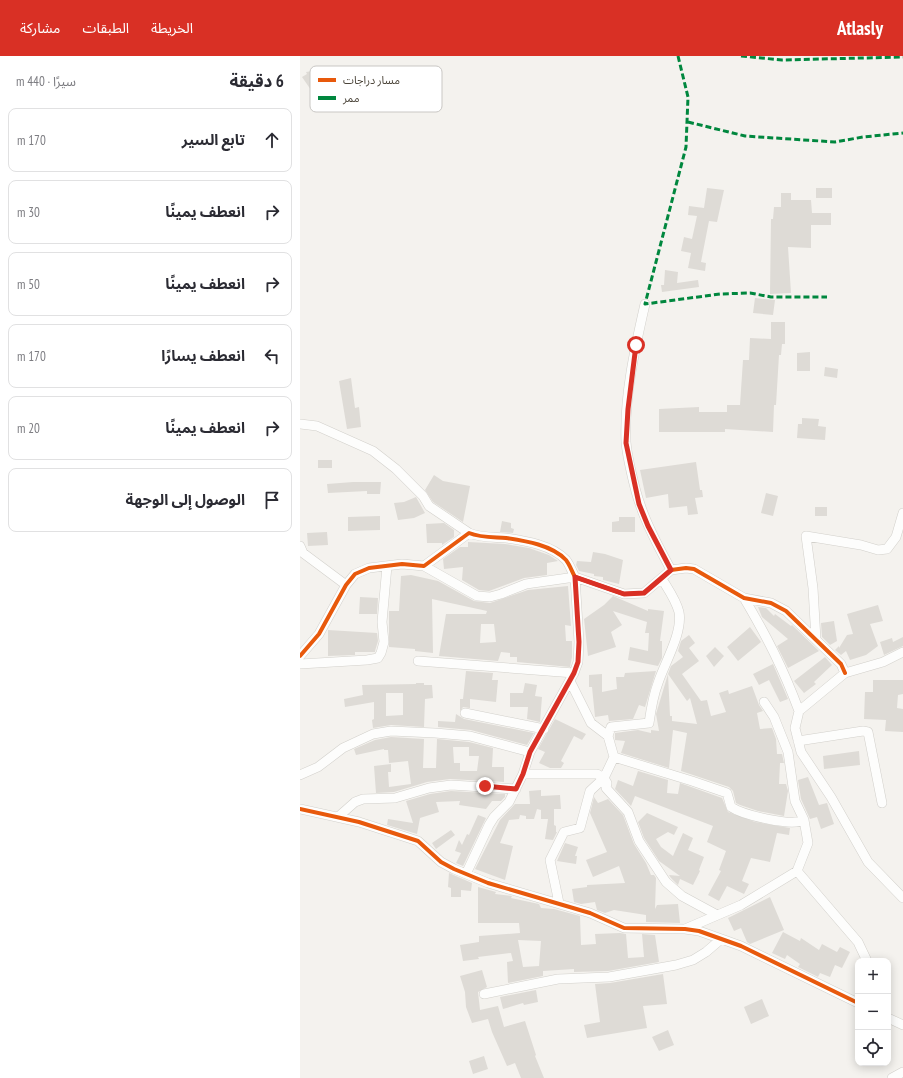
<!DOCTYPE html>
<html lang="ar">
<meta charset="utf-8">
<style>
:root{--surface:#fff;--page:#f7f7f7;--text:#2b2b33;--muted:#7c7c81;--line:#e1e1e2;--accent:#d93025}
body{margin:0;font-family:"PT Sans Narrow","Noto Sans Arabic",sans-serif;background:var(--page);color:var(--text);direction:rtl}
.controls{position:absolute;right:12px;bottom:12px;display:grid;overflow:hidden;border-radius:8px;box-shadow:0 2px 10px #0003}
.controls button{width:36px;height:36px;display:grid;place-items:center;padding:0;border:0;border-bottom:1px solid var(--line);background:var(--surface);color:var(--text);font:20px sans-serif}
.stop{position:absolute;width:12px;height:12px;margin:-9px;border:3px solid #d93025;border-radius:50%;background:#fff}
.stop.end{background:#d93025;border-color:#fff;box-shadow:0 1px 4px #0008}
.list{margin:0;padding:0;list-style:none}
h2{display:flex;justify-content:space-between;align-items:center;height:52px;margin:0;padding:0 16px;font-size:17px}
h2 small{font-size:13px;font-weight:400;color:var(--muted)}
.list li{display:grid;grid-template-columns:26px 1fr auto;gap:12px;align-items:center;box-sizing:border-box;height:64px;margin:0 8px 8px;padding:0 8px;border:1px solid var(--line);border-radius:8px}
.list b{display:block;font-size:15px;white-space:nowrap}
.list em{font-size:13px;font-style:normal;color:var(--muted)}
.icon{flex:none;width:22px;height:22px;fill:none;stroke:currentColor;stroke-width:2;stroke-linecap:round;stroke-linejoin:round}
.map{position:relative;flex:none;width:603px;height:1022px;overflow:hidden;direction:ltr}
header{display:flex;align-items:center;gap:24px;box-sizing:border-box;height:56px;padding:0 20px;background:var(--accent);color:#fff}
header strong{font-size:19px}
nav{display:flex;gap:22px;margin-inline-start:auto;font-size:14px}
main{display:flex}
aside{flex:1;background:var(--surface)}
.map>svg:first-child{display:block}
</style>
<header>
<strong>Atlasly</strong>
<nav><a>الخريطة</a><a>الطبقات</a><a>مشاركة</a></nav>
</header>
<main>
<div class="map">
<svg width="603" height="1022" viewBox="0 0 603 1022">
<rect width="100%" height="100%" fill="#f4f2ee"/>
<path fill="#dedbd6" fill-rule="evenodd" d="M19,14l7,11 -15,9 -9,-13 5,-3 -1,-2z
M407,132l17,2 -7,32 -8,-1 -8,41 5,1 -1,8 -17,-3 3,-15 -10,-2 3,-14 8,2 5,-23 -9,-1 1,-9 15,2z
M516,132h16v10h-16z
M481,137h10v7h20l1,13h19v12h-20v23l-23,-1 3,46 -21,1 1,-75h2l1,-12h7z
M365,214l13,2 -1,11 21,-3 1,7 -37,5 -1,-7h3z
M455,242l20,2 -2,15 -20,-2z
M471,266h14v22h-3l-1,11h-2l-3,50h-2l-1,27 -48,-3v3h-66v-23l40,-2v5h28v-7h13l3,-45h6l1,-22 21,1z
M510,296v19h-13v-18z
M525,311l13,2 -1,9 -13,-2z
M51,322l4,30 4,-1 2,20 -14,2 -8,-48z
M502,362l17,1 -1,7 8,1 -1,13 -28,-2 1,-14h4z
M18,404h14v8h-14z
M396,406l4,28h2l1,7 -8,1 3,16 -10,1 -1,-9 -18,2 -1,-14 -22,4 -6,-28z
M134,419l9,6 27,5 -7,36 -30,-20 -8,-12z
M53,426h28l-1,12h-13v-3l-39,2 -1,-9z
M466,437l12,3 -5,20 -12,-3z
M116,441l9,16 -11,5 -16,2 -4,-17 10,-1z
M515,451h12v9h-12z
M80,460v14l-32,1v-14z
M319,461h16v15h-23v-10l7,-1z
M202,465l9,2v5l3,1 -1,4 -13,-1z
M144,467l10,7v7l-12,8v-2h-15l-1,-19z
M27,476l1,13 -20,1 -1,-13z
M168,486l37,2 24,4 20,7 9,6 -11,2v12l-23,3 -35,13 -10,-1 -17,-10 1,-13 -19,2 -1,-10 17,-12h8z
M293,496l12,2 18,6 -4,24 -16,-4v-3l-9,-1v-2l-15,-3 -3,-6 1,-4 14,1z
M111,519l27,6 36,20 16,2 38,-13 40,-4 3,40 -6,-1 1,16h6v16l-2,10 -53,-5v-5h-7v-4l-9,-1 -3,9 -59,-5 7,-42h40l1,-3 -55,-12 1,54 -18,-2v-2l-26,-2v-36h10l2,-35zM181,568h13l2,18 -16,1z
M313,540l35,15v-2l16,2 -4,30h2v17l-4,8 -30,-6 2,-13 18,4 1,-18h-4l2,-11 -34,-11 9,14 -11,7 5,15 -28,9 -4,-37 20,-14z
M60,541l18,1 -1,16h-18z
M578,549l5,16 -13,3 8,22 -12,9 -16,5 -4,-9 -5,4 -6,-5 4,-4v2l8,-13 6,-1 -6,-20z
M458,551l8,1 8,8 1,-2 16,12 1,-1 27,26 -31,17 -11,-22 11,-7 -26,-22z
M534,565l3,20 -7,4 -8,-8 -1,-14z
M450,571l11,15 -23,19 -11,-14z
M28,574l49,3 1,8 -3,10v1h-20v3l-27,1z
M389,579l6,8 -6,5 10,13 -17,13 19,27 6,-1 4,16 15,-4 -7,-19 9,-3 1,4 23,-8 7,19 4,6 -6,2 3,16 12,-1 4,11 1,15h5l2,9h-4l-1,21h7l2,7 -4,25 -26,-5 -18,-6 -4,-2 -3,-12 -4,-4 -48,-16 6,-38 -14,-3 -4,38 -48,-15 4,-12 -10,-1v-7l23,-3 13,3v-3l8,1 -3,-17 12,-40 2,42h2v5l25,3 -7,-26 -3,3 -19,-27 3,-8 12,-9 -5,-6 3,-10z
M603,581v9l-19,9 -4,-13 12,-4 1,4z
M415,591l9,9 -10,11 -8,-11z
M525,601l7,8 -18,17 2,2 -12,9 -10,-12z
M473,608l15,35 -8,3 -11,-22 -10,5 -6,-11z
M166,615l27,2 -1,7h6l-2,22 -26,-3v9l-7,-1 -3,4v-12h3z
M356,615l-11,36 -6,-2 -6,14 -24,2 -1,-6 -13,2 -3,-30h-3v-12l13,-1v18l15,-3 -1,-12h8l1,-4z
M573,624h30v14l-5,1 -1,13 6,1v23l-18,-1 1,-11 -22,-1 1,-27h8z
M116,627h8v2h8l1,13 -8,1 -1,28 -33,-2 -18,3 -1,-8 2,-1v-17l-29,5 -1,-8 19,-4 -1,-10 54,-1zM86,637h17v22l-17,1z
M225,627l12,2 -2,11 7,1 -2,25 -13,-3 1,-12h-18v-14h13z
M156,658l8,5 70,14 -7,12 -56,-15 -33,-3v-6l17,1z
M255,663l31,15 -4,6 -8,-4 -13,25 3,2 -3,5h-11l-11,-5 6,-11 -7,-3z
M91,681l33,2 -1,29h13l1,-29 32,3 24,6 -1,19h12v15l-54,-3 -23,3 -33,10 -18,1 -2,-27 17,-2v8h-3l1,15 22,-3 -3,-23 -19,2 -1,-13h-4v-1l-28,6 -2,-6 21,-9zM153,691h16v9h10l-2,15h-17v-8h-6z
M559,695l1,14 -36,4 -1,-13z
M338,715l30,9 -1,13 11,1 2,-11 42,15 6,14 27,10 35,6 -1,7 -12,-2 -7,29 -19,-4 -9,23 7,3 -5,10 -17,-8 -8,15 -11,-6 13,-24 -2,-1 7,-19 -19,-9 6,-16 -78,-30 -4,10 -16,-17 3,-9 15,6z
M508,721l11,28 8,-2 7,21 -13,5 -4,-12 -7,2 -9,-20 -3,-19z
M241,734v6l19,-1 1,14h-7v16l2,1v6h1l-4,8 -8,-1 3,-20h-7v-9l-4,-1 -3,10h-8v-3l-6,-1 -1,4 -10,1 -9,23 13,3 -8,34 -30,-11 25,-49 15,-16h15l-1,-13z
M151,735l54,3v3l-4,4h-9l-6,8 -27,-4 1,-4 -24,1 3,10 -19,6 -3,16 -30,-9 1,-6 25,4 -7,-22 24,-7z
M294,741l4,6 10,-4 15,16 11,29 12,19 5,12h3l2,3 -1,31 2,-4 21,-1 2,19 -34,-1v-7l-32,-5 -9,3 -8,-3 -2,-8 -14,2 -7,-2 -2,-13 15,-2v-2l38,-2 -6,-17 -26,11 -7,-17 21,-8 -17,-39z
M347,757l31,14 -4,8 -6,-3 -12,7 5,8 12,9 10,-23 10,5 -5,12 16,7 -5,13 1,1 -7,14 -13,-6 -2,6 -7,-7 -2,-3 11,1 -21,-15 -15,-23 -6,-16z
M178,759l8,3 -23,48 -7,-3 5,-10 -6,-2 4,-11 3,5 5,-11 2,1z
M151,774l4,5 -19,14 -4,-6z
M265,787l13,4 -3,9h2l-1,8 -19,-3z
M149,817l23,10 -1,8 -10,-1v7h-10v-9l-3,-1z
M178,831l18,5 -1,2 17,2 -1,2 28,6 2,4 13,1 26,7 1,29 15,-1 -1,-10 25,-1 6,1 2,24 16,-1 -2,-23 13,1 4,27 -51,9 -34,1v-3l-31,2v5l-35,7 -1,-21 6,-1 -2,-8 -33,4 1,2 -16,2 -3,-16 19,-3v-6l41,-3 -1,-10h-41zM218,884l23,1 -2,25 -16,1z
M470,841l14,33 -34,14 -3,-2 -6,-14 -7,3 -6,-13z
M483,876l17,9 1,-3 18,12 3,-6 15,8 3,-5 10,5 -8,16 -7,-3 -5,12 -10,-4 -2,4 -20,-10 2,-3 -13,-9 -2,4 -13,-6z
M182,914l5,17 -9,5 2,18 18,-4 6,21 21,-6 11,34 -1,1 9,22h-23l-6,-15 -8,3 -15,-34 -4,-13 -16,4 -6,-16 -1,-15 -5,-16z
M363,918l4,30 -24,2 4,22 -60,10 -3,-13 16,-3 -5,-38 15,-1z
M236,934l2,12 -14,3 -1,-2 -20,6 -3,-12z
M462,943l7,17 -18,8 -7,-17z
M368,974l6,15 -15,6 -7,-14z
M184,1000l4,13 -15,5 -4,-13z"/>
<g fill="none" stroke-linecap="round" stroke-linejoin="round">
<g stroke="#d2d0cb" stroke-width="10">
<path id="street" d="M345,248c-10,44 -21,92 -19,138 1,14 9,49 14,62 7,23 20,45 31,66
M0,368l17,2 56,25 23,18 27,27 6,10 40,27
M0,490l3,7 43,32
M124,510l53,30 13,1 11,-3 25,-10 49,-7 4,65 -1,20 -4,11 -44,79 -7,22 -14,28 -15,15 -5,8 -23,49
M444,542c23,39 39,70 55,113
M516,584l-3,-52 -7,-52 55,9 17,5 9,-1 9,-12 7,-24
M603,596l-20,10 -38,11 -46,38 -4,17 6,24 30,45 37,65 35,36
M0,600l19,-22 27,-49 9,-11 14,-6 33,-4 22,2 45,-33c12,5 25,4 37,5 20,3 46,7 60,22 4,5 6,12 9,17l49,17 20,-1 27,-23 15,-2 8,1 50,29 27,5 15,8 55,53 4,9
M118,605l156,12
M0,608l67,-4 11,-2 3,-5 3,-11 -2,-20 5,-56
M270,625l21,42 17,13
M464,646l10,15 14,35 7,49 9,19
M165,657l79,16
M498,685l65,-10 5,1 14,71
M314,701l78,24 35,12 4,14c12,8 61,20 73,13l4,23 -11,28 -56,34 -56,24
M223,718h74l7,4 3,5 -1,5 22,24 11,29 27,41 16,14 35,19
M0,719l18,-8 25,-19 30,-14 18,-3 44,2 35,3 60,16
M0,753l59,13 59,19 23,21 13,7 34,14 102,30 34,15 61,1 14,2 42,15 117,57
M38,761l17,-15 8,-3 32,-1 34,-10 22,-3 65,4
M497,815l61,71 9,19
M259,847l-9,-43 14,-28 16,-4 10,-37 14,-13 10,-21 -6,-21 3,-9 38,-4c2,-14 4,-27 9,-40 6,-19 25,-50 21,-71 -3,-12 -11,-23 -17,-33
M184,938l74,-15 51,-2 67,-12 17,-5 13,-8 14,-12
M588,962l15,7
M592,1022l11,-6"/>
</g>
<use href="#street" stroke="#fdfdfc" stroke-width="9"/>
<path stroke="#00873e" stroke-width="3" stroke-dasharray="6 3" stroke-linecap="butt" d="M378,0l10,41 -2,50 -41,157 75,-10 30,-1 21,4h56
M441,0l41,4 121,-3
M388,66l57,14 90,6 28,-5 40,-4"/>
<g stroke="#fff" stroke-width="6">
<path id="cycleway" d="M0,600l19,-22 27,-49 9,-11 14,-6 33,-4 22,2 45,-33c12,5 25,4 37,5 20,3 46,7 60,22 4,5 6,12 9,17l49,17 20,-1 27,-23 15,-2 8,1 50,29 27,5 15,8 55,53 4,9
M0,753l59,13 59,19 23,21 13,7 34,14 102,30 34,15 61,1 14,2 42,15 117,57"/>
</g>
<use href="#cycleway" stroke="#e8590c" stroke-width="4"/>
</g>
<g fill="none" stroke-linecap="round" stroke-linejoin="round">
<path stroke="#d93025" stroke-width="5" d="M185,730l31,3 7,-15 7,-22 44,-79 4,-11 1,-20 -4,-65 49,17 20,-1 27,-23 -23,-44 -9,-22 -13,-61 2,-34 8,-64"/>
</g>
<rect x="10" y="10" width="132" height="46" rx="6" fill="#fff" stroke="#c9c7c4" stroke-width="1"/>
<rect x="18" y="22" width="18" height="4" fill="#e8590c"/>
<rect x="18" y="40" width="18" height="4" fill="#00873e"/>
<g font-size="11" fill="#4b4439">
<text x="43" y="28">مسار دراجات</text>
<text x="43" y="46">ممر</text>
</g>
</svg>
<div class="controls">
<button>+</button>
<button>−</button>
<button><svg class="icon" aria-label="locate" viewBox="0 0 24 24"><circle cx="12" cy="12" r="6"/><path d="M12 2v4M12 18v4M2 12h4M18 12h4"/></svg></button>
</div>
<div class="stop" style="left:336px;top:289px"></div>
<div class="stop end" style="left:185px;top:730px"></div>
</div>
<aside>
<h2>6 دقيقة<small>سيرًا · 440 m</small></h2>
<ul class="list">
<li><svg class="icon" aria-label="ahead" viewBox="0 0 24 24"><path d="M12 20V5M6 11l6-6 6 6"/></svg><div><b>تابع السير</b></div><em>170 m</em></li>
<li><svg class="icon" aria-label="right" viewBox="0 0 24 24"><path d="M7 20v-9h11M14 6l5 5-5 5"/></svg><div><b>انعطف يمينًا</b></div><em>30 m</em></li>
<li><svg class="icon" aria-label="right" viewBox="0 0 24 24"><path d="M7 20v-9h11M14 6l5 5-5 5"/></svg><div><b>انعطف يمينًا</b></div><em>50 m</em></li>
<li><svg class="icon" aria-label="left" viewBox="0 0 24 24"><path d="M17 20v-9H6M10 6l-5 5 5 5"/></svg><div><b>انعطف يسارًا</b></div><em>170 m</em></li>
<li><svg class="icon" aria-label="right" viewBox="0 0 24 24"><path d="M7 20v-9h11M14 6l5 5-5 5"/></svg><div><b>انعطف يمينًا</b></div><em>20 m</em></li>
<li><svg class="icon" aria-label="arrive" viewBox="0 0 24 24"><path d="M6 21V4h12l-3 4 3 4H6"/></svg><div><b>الوصول إلى الوجهة</b></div></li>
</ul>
</aside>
</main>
